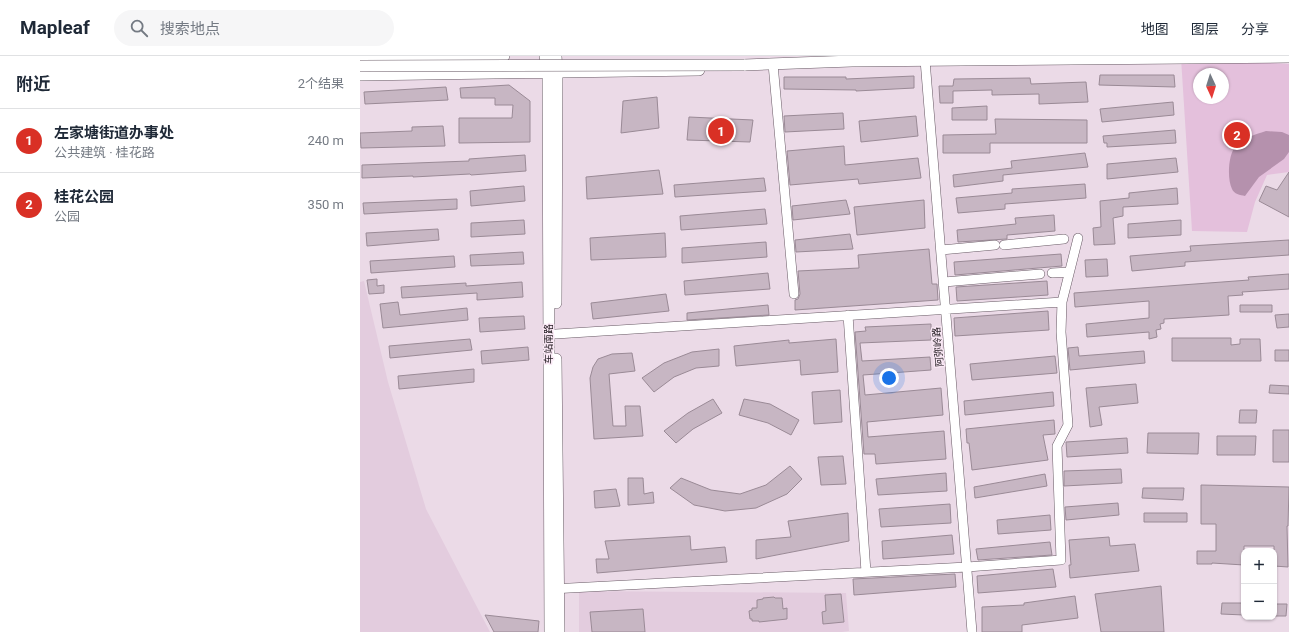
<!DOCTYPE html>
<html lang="zh">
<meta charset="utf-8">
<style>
:root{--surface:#fff;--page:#f6f6f7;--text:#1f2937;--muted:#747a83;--line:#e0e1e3;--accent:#d93025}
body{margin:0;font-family:Roboto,"Noto Sans SC",sans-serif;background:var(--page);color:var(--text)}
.controls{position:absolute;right:12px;bottom:12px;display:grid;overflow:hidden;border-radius:8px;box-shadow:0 1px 3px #0004}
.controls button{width:36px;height:36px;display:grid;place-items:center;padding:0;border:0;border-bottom:1px solid var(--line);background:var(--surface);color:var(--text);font:20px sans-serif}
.compass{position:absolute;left:833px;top:12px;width:36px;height:36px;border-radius:50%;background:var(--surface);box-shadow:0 1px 3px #0004;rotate:176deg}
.you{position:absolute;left:529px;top:322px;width:14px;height:14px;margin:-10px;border:3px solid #fff;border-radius:50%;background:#1a73e8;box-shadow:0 0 0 6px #1a73e833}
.badge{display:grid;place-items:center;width:26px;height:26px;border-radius:50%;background:var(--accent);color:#fff;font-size:13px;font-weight:700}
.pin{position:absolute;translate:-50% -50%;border:2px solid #fff;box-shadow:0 1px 4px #0006}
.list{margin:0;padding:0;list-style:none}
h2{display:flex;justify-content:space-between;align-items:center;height:52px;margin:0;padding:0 16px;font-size:17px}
h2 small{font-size:13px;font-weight:400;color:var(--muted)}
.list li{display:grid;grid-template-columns:26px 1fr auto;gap:12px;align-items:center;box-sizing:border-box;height:64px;padding:0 16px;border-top:1px solid var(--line)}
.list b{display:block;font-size:15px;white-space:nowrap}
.list p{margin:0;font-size:13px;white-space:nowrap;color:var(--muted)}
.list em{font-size:13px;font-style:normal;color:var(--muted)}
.icon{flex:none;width:22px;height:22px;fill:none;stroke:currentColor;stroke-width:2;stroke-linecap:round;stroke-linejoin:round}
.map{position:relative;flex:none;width:929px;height:576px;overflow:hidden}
header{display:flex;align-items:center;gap:24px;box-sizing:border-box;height:56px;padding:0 20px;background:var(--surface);border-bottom:1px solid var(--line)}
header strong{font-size:19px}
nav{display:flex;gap:22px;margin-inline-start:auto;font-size:14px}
.search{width:280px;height:36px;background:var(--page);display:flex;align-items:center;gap:10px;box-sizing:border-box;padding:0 14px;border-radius:22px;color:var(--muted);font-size:15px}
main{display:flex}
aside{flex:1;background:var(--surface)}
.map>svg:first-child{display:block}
</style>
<header>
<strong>Mapleaf</strong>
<div class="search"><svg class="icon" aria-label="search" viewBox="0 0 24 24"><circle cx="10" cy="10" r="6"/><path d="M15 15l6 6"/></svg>搜索地点</div>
<nav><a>地图</a><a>图层</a><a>分享</a></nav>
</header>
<main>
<aside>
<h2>附近<small>2个结果</small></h2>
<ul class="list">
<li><span class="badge">1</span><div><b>左家塘街道办事处</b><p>公共建筑 · 桂花路</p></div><em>240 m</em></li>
<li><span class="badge">2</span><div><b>桂花公园</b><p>公园</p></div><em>350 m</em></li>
</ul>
</aside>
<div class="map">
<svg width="929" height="576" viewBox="0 0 929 576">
<rect width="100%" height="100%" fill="#ebdae7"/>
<path fill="#e3ccde" d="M4,225l24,101 38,127 64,123h-130v-350z
M219,535l267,2 3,38 -7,1h-263z"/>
<path fill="#e4c0dc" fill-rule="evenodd" d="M821,2l108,6v108l-22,3 -12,27 -8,30 -55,-1zM839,18h24v24h-24z"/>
<path fill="#b591ad" d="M906,75l16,1 7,3v17l-5,7 -25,18 -14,19c-5,-1 -11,-2 -13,-7 -5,-10 -4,-35 4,-43 8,-9 18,-11 30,-15z"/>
<path fill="#c7b6c3" stroke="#9a8a96" d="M740,19h74l1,12 -76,-2z
M554,20v12l-58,3v-1l-72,-1v-12h62v2z
M670,22l1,6 55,-2 2,20 -49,2v-10l-47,1v-5l-39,1v12h-13l-1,-17h14l1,-7z
M149,29l21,16v41l-71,1v-25h53l1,-13h-18v-7h-34l-1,-10z
M86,31l2,13 -83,4 -1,-12z
M297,41l2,31 -38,5 2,-32z
M813,46l1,13 -72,7 -2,-13z
M627,50v14h-35v-12z
M483,57l1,16 -59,3 -1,-16z
M556,60l2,20 -57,6 -2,-21z
M329,61l64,3 -3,22 -63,-2z
M635,63l92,1v23h-97v10h-47v-18l53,-1z
M83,70l2,20 -84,2 -1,-15 52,-2v-4z
M815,74l1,13 -69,4v-4h-3l-1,-7z
M484,90l1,19 73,-7 3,20 -62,6 -1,-5 -68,6 -3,-34z
M725,97l3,14 -85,8v6l-49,6 -1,-12 59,-7 -1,-7z
M165,99l1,16 -55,4 -1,-1 -57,3v-1l-51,2v-13l107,-4v-2z
M816,102l2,14 -71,7v-15z
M299,114l4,24 -76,5 -1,-22z
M929,116v45l-30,-16 7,-15 11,4z
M404,122l2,13 -91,6 -1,-12z
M725,128l1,14 -81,6v5l-47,4 -2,-15 56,-5v-4z
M164,130l1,15 -54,5 -1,-15z
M817,132l1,16 -55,3v9l-10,2 2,26 -21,1 -1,-17 8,-1 -1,-26 29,-3v-5z
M97,143v10l-93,5 -1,-11z
M486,144l4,14 -57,6 -1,-14z
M564,144l1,28 -68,7 -3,-28z
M405,153l2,15 -86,6 -1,-14z
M694,159l1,16 -48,4v4l-49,3 -1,-12 59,-6 -1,-6z
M164,164l1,14 -54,3v-14z
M821,164v15l-53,3v-14z
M78,173l1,11 -72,6 -1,-13z
M305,177l1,24 -75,3 -1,-22z
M490,178l3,15 -57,3 -1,-12z
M929,184v15l-104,7v4l-53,5 -2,-15 61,-5 -1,-5z
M406,186l1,15 -85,6v-15z
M569,193l3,35h5l1,16 -143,10v-10l3,-1 2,-5 -2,-23 61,-3 -1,-13z
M163,196l1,12 -53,2 -1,-11z
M701,198l1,12 -107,9 -1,-13z
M94,200l1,11 -84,6 -1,-12z
M747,203l1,17 -22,1 -1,-17z
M408,217l2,16 -85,6 -1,-14z
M929,218v15l-47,3 1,3 -15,1 1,19 -65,4v4l-4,1 1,5 -5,1 1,7 -8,2v-7l-62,5 -1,-13 63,-6v-17l-74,6 -1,-14 175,-13 -1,-3z
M17,223v7l7,-1v8l-15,1 -2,-14z
M687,225l1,14 -91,6 -1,-14z
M162,226l1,15 -46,3v-7l-75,5 -1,-11 65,-4v3z
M306,238l3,17 -76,8 -2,-16z
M38,246l2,13 67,-7 1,12 -85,8 -3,-24z
M408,249l1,10 -82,5v-7z
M880,249h32v7h-32z
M688,255l1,19 -94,6 -1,-18z
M929,258v13l-12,1 -2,-13z
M164,260l1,13 -45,3 -1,-14z
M571,268v16l-71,3 2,18 68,-4 1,13 -68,5 2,20 76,-7 2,27 -76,7 1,15 76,-6 2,28 -70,5 -1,-10h-11l-9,-122 11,-1 -1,-4z
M812,282h59v7l9,-1v-5h20l1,22h-89z
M110,283l2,11 -82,8 -1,-12z
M476,283l2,33 -37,3 -1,-15 -64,6 -2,-20 55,-6v3z
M168,291l1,13 -47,4 -1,-13z
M718,291l1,9 65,-5 1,12 -75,7 -2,-22z
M359,293v17l-23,2 -22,9 -20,15 -12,-14 22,-15 28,-11z
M915,294h14v11h-14z
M272,297l3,18 -26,3 4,52h13l-1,-20h15l3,30 -49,3 -4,-61 3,-11 5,-8 14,-5z
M695,300l2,17 -85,7 -2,-16z
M114,313v13l-75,7 -1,-13z
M776,328l2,19 -39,4 3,18 -12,2 -4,-39z
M910,329l19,1v8l-20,-1z
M480,334l2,32 -28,2 -2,-32z
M693,336l1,14 -89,9 -1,-14z
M353,343l9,14 -29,16 -17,14 -12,-12 24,-18z
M384,343l26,5 29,16 -8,15 -23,-12 -29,-8z
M880,354h17l-1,13h-17z
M694,364l1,14 -12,1 5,25 -76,10 -3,-27h-2l-1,-14z
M913,374h16v32h-16z
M788,377h51l-1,21 -51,-1z
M857,380h39l-1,19h-38z
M767,382l1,15 -61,4 -1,-15z
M483,400l3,28 -25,1 -3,-28z
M430,410l12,13 -15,15 -31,14 -31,3 -31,-6 -24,-17 11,-10 30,12 29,4 26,-9z
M761,413l1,14 -58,3v-15z
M586,417l1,18 -69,4 -2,-16z
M685,418l2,12 -72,12 -1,-11z
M268,422h15l1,16 9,-2 1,11 -26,2z
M841,429l88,2 -1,39h-1l1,41 -14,-1v-20h-30v19l-32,-2v1h-15v-13h19v-27h-15z
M783,432h41l-1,12 -41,-2z
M256,433l4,17 -25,2 -1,-17z
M758,447l1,12 -53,5 -1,-13z
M590,448l1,19 -70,4 -2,-18z
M488,457l1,28 -93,18v-19l35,-3 -3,-16z
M784,457h43v9h-43z
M690,459l1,15 -53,4 -1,-14z
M592,479l2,19 -71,5 -1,-18z
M330,480l1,14 34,-3 2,15 -130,11 -1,-14h13l-4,-18z
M749,481l1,9 25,-2 4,27 -69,7 -1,-13h2l-2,-25z
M690,486l2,13 -74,5 -2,-11z
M693,513l3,18 -78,6 -1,-17z
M595,518l1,13 -102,8 -1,-16z
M801,530l3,46h-63l-6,-38z
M481,538l3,28 -21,2 -1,-12 4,-1 -1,-16z
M715,540l3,22 -56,7v7h-40v-25l42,-2v-2z
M414,541l1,1h7l1,11 4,-1v11l-28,3v-1h-7v-2h-2l-1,-8 3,-1v-2h5v-8l6,-1v-1z
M862,547h22v12l-23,-1z
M914,548h13l-1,12h-12z
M283,553l2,23h-53l-2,-20z
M125,559l54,6 -1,11h-44z"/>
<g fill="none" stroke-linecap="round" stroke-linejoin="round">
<g stroke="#685a65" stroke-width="10">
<path id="minor" d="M565,4l47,572
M413,8l21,230
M644,189l60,-6
M581,194l54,-5
M692,217l17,-1
M584,226l96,-8
M488,259l18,257
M196,278l506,-32
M191,533l416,-22 94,-7 -4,-114 11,-21 -7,-93 1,-30 16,-64"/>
</g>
<g stroke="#685a65" stroke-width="12">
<path id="major" d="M185,0l3,17 2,559
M196,0l1,16 -1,231
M0,2l144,-2
M384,9l108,-4 437,-4
M0,19l339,-5
M196,303l3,273"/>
</g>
<use href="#minor" stroke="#fff" stroke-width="9"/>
<use href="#major" stroke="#fff" stroke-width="11"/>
<g stroke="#685a65" stroke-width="12" stroke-linecap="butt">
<path id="major-bridge" d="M0,10l384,-1"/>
</g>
<use href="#major-bridge" stroke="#fff" stroke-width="11"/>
</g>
<g text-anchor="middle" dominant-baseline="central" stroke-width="3" stroke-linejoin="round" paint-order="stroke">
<g font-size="10" fill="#262025" stroke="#f9e7f4">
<text transform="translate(188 288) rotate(-90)">车站南路</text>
<text transform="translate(578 291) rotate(-95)">阿弥岭路</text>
</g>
</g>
</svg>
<div class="controls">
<button>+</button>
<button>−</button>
</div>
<svg class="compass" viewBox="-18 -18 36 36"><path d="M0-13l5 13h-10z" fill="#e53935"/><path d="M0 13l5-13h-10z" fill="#747a83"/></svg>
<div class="you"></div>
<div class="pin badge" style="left:361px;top:75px">1</div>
<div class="pin badge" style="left:877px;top:79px">2</div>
</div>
</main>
